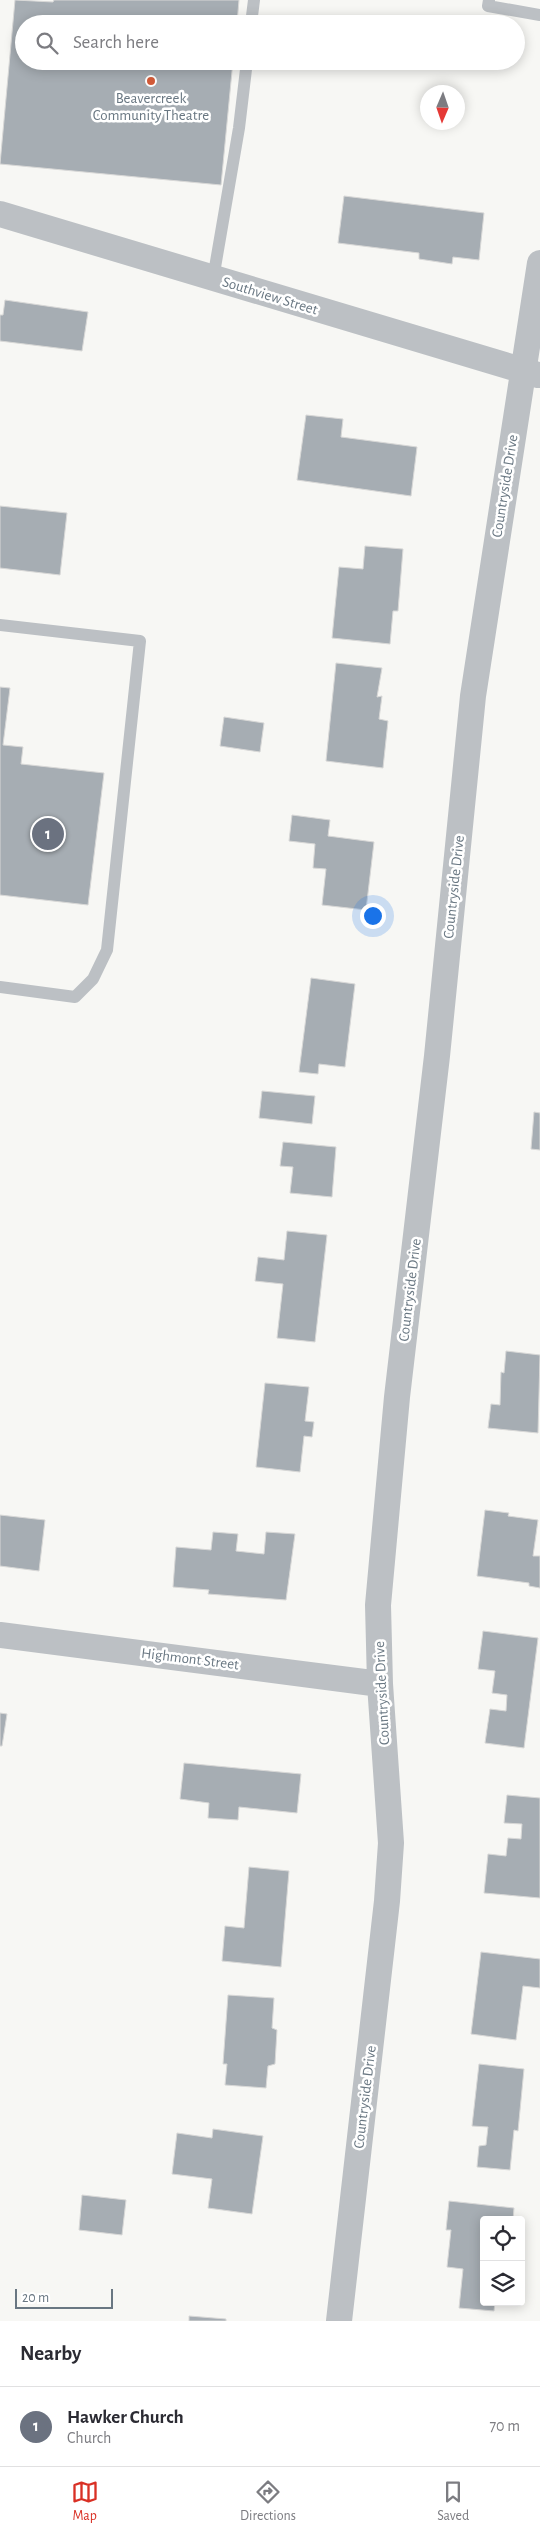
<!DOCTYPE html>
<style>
:root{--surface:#fff;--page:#f2f2f3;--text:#2b2b33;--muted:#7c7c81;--line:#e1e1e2;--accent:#d93025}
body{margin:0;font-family:"Alegreya Sans",sans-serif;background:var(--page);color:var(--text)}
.controls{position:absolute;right:15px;bottom:15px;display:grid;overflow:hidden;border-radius:5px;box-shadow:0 2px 12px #0003}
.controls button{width:45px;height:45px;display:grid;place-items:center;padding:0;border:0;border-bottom:1px solid var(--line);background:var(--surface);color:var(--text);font:25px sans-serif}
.compass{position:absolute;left:420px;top:85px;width:45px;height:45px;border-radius:50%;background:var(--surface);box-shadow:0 2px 12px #0003;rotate:182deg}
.scale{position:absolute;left:15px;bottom:12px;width:98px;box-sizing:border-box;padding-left:5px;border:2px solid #697782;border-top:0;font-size:14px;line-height:18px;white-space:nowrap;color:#697782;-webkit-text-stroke:4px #fff;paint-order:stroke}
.you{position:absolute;left:372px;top:915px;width:18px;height:18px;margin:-12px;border:4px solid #fff;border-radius:50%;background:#1a73e8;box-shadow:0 0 0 8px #1a73e833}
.badge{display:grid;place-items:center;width:32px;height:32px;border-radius:50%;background:var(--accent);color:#fff;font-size:16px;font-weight:700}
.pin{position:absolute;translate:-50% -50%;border:2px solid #fff;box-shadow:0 1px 5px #0006}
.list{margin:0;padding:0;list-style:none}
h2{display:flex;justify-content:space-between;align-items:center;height:65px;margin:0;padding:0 20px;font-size:21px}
h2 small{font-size:16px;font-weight:400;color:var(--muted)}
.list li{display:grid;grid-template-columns:32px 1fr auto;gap:15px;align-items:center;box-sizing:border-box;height:80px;padding:0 20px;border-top:1px solid var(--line)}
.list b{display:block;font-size:19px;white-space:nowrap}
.list p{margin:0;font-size:16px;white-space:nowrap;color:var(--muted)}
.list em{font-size:16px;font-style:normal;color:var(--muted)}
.icon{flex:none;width:28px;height:28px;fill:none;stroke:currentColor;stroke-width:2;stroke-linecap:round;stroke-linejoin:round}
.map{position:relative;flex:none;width:540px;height:2321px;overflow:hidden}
.search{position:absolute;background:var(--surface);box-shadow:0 2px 12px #0003;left:15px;right:15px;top:15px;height:55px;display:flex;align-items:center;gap:12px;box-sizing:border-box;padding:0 18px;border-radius:28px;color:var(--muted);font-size:19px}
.sheet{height:145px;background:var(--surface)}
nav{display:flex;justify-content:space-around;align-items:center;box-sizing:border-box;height:70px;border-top:1px solid var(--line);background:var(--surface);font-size:14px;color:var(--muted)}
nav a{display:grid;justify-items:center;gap:2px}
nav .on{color:var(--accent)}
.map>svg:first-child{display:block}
</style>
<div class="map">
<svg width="540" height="2321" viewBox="0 0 540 2321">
<rect width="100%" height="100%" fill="#f7f7f4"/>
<path fill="#a6adb3" stroke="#d8d8d7" d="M15,0l38,2 1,-2h185l-2,24h-213v37h209l-12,124 -221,-21z
M344,196l140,17 -5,47 -26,-3 -1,7 -33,-5v-6l-81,-10z
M5,300l83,12 -6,39 -82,-10v-26h3z
M306,415l37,4 -2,18 76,10 -6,49 -114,-16z
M0,506l67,7 -7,62 -60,-7z
M365,546l38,3 -5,62h-5l-3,33 -58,-6 7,-71 24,2z
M336,663l46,5 -5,29 5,-1 -3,23 9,2 -5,47 -57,-7z
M0,687l10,1 -7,57 20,2 -2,17 83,9 -16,132 -88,-10z
M224,717l40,6 -4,29 -40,-6z
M292,815l38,5 -2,16 46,6 -8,68 -44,-5 4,-36 -13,-1 2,-24 -26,-3z
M311,978l44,6 -10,83 -26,-3 -1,10 -19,-2z
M262,1091l53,5 -3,28 -53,-6z
M534,1112l6,1v37l-9,-1z
M283,1142l53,5 -4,50 -42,-4 3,-26 -13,-1z
M287,1231l40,4 -12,107 -38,-4 6,-54 -28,-3 3,-24 26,3z
M506,1351l34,4 -2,78 -50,-5 3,-24 9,1 1,-33 3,1z
M265,1383l44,4 -4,34 9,1 -2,15 -8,-1 -4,36 -44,-5z
M485,1510l24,3 -1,3 30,4 -5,36h7v32l-11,-2v-3l-52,-7z
M0,1515l45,5 -6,51 -39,-5z
M213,1532l25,2 -2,17 28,3 2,-22 29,2 -9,66 -78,-6 1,-4 -36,-3 3,-40 35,3z
M483,1631l55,7 -14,110 -39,-5 5,-34 16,2 1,-16 -15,-2 3,-22 -17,-2z
M0,1713l7,1 -5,32h-2z
M184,1763l117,11 -4,39 -58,-6 -1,13 -30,-2 1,-15 -29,-4z
M507,1795l33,3v100l-56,-5 4,-39 18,2 2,-18 13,1 1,-15 -18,-1z
M249,1867l40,4 -8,96 -59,-6 3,-35 19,2z
M481,1952l59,7v29l-17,-2 -7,54 -45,-6z
M228,1995l46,3 -2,30 5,2 -2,34 -7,2 -2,22 -41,-3 2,-21h-4z
M479,2064l45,5 -6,62 -4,-1 -4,40 -33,-3 2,-21 7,-1 2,-18 -16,-1z
M213,2129l50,7 -11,78 -44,-6 4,-29 -40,-5 5,-41 35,5z
M82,2195l44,5 -4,35 -43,-5z
M449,2201l65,7 -1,12h-29v82h11l-1,9 -35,-3 4,-39 -16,-2 4,-37h-5z
M189,2316l37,3v2h-37z"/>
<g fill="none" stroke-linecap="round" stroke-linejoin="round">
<path stroke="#bcc0c4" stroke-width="12" d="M489,0l-1,6 52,9
M251,24l3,-24
M213,279l26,-151 8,-67
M0,625l140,16 -33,309 -14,29 -18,18 -75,-10"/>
<path stroke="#bcc0c4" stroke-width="26" d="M0,214l538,161
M0,1635l380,49
M339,2321l48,-420 4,-58 -11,-159 -2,-79 19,-208 40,-341 36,-360 67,-433"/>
</g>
<circle fill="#d25b39" stroke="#fff" stroke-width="2" cx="151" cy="81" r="5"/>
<g text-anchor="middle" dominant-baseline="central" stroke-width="5" stroke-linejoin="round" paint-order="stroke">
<g font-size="15" fill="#697782" stroke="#fff">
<text x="151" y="98">Beavercreek<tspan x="151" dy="17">Community Theatre</tspan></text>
</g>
<g font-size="15" fill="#697782" stroke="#fff">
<text transform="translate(270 296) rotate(17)">Southview Street</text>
<text transform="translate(505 486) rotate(-81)">Countryside Drive</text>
<text transform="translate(454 887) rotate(-84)">Countryside Drive</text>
<text transform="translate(410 1290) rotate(-83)">Countryside Drive</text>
<text transform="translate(190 1659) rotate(7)">Highmont Street</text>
<text transform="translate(382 1693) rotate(-93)">Countryside Drive</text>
<text transform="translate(365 2097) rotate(-83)">Countryside Drive</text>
</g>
</g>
</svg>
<div class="controls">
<button><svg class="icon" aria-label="locate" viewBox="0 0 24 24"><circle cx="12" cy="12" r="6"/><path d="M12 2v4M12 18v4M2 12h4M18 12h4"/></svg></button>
<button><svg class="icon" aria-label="layers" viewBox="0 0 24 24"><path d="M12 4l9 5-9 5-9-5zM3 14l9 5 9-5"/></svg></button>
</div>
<svg class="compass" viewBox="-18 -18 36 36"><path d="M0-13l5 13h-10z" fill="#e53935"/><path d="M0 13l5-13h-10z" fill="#7c7c81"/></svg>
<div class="scale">20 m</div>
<div class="you"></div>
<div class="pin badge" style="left:48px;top:834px;background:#6b7280">1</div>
<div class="search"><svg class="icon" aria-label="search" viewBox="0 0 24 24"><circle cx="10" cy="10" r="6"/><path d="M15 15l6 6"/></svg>Search here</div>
</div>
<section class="sheet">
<h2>Nearby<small></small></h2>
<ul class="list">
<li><span class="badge" style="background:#6b7280">1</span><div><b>Hawker Church</b><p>Church</p></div><em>70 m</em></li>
</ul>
</section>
<nav>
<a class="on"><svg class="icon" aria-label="map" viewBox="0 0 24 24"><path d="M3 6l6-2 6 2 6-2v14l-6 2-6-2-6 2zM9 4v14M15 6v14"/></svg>Map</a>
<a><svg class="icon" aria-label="directions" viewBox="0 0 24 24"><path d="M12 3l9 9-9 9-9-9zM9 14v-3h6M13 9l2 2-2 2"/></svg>Directions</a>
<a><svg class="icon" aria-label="saved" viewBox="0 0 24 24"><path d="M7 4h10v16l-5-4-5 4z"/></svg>Saved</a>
</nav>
